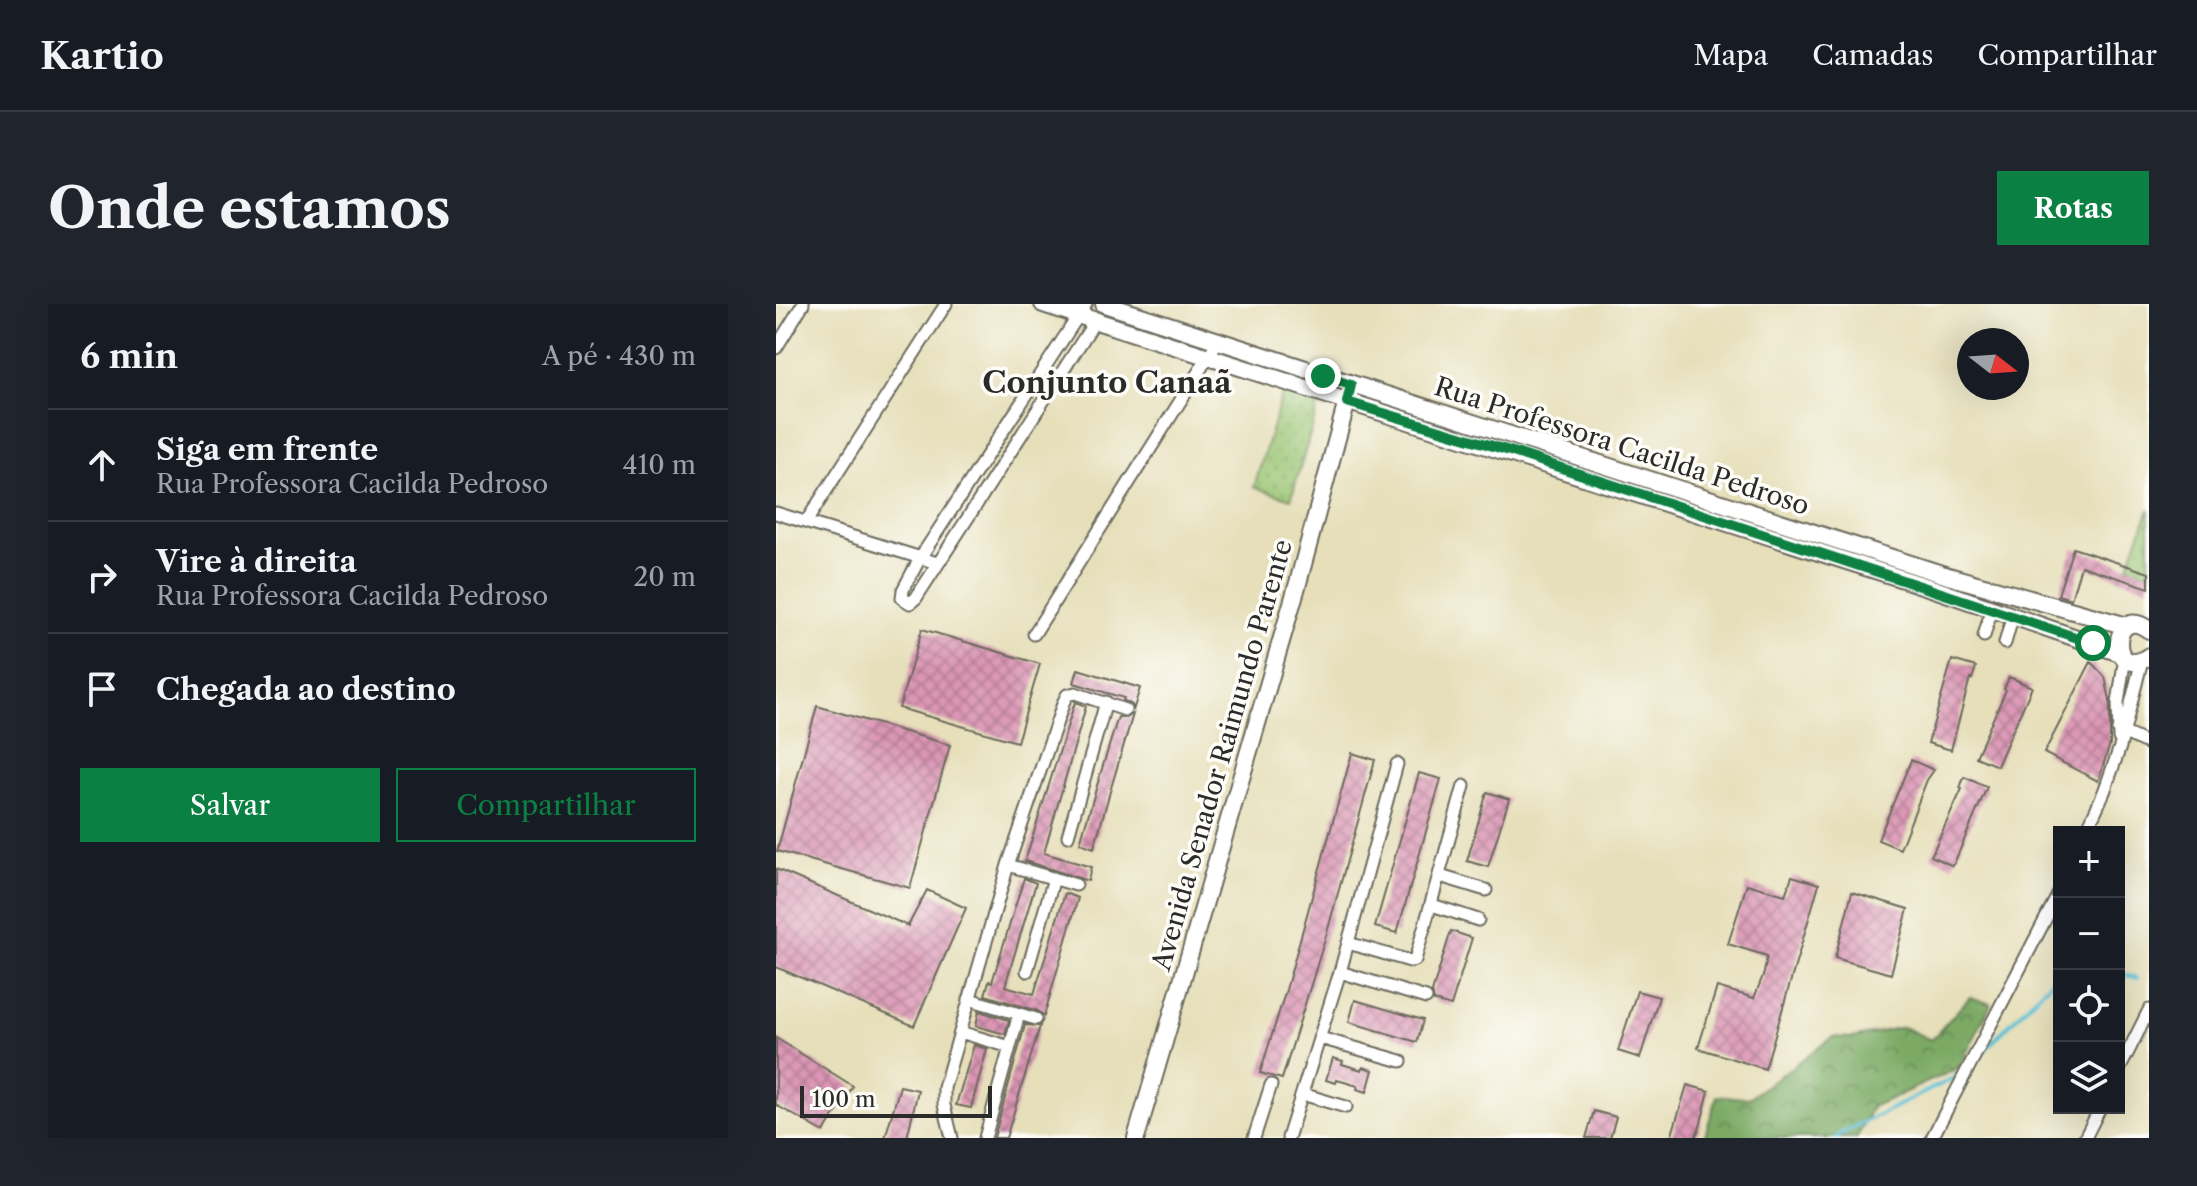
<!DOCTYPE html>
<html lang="pt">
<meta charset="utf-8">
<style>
:root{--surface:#171b24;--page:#20242c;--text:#f1f3f6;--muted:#9ea1a6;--line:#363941;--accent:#0b8043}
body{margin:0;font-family:"Libre Caslon Text",serif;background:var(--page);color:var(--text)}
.controls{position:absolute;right:24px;bottom:24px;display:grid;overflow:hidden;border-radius:0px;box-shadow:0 8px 32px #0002}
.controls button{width:72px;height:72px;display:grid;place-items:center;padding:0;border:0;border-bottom:2px solid var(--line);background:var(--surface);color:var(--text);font:40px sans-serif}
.compass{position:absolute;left:1181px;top:24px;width:72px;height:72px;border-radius:50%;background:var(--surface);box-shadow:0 8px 32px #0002;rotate:107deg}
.scale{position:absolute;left:24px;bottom:20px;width:192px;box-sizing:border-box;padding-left:8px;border:4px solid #2b2b2b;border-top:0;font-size:22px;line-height:28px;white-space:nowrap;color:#2b2b2b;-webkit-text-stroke:6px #fdfcf7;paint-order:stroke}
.stop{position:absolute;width:24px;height:24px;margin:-18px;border:6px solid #0b8043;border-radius:50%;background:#fff}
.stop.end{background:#0b8043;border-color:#fff;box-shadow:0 2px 8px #0008}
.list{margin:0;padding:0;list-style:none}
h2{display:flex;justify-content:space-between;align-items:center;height:104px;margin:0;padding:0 32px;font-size:34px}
h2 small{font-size:26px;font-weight:400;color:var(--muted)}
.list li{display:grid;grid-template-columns:52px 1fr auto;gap:24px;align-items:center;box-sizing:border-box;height:112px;padding:0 32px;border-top:2px solid var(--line)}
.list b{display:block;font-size:30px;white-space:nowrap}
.list p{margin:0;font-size:26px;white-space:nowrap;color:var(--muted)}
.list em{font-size:26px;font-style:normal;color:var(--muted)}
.actions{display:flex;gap:16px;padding:24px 32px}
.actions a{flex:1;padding:18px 0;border:2px solid var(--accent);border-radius:0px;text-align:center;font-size:28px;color:var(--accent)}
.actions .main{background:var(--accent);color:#fff}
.icon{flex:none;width:44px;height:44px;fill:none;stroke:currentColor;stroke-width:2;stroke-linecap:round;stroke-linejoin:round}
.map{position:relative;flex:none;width:1373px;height:834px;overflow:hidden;border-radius:0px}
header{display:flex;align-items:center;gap:48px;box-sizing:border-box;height:112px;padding:0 40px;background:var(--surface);border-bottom:2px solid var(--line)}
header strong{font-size:38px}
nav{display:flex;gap:44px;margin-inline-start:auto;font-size:28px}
.intro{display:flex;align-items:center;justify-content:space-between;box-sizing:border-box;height:192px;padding:0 48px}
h1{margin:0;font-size:56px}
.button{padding:20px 36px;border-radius:0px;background:var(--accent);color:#fff;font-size:28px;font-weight:700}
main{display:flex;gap:48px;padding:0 48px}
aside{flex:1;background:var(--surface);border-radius:0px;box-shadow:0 8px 32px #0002}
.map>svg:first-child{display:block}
</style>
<header>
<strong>Kartio</strong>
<nav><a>Mapa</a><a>Camadas</a><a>Compartilhar</a></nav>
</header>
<div class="intro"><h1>Onde estamos</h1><a class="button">Rotas</a></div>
<main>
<aside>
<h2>6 min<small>A pé · 430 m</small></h2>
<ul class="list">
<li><svg class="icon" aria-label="ahead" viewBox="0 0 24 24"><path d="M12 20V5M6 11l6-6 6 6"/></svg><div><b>Siga em frente</b><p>Rua Professora Cacilda Pedroso</p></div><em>410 m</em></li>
<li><svg class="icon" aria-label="right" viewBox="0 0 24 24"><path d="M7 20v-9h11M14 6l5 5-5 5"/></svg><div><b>Vire à direita</b><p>Rua Professora Cacilda Pedroso</p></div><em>20 m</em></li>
<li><svg class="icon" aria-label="arrive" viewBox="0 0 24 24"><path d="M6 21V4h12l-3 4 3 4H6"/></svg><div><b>Chegada ao destino</b></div></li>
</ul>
<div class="actions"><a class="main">Salvar</a><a>Compartilhar</a></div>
</aside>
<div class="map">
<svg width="1373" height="834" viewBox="0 0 1373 834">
<defs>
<pattern id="grass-dots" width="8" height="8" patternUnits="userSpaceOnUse" patternTransform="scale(2)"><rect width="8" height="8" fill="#9ac573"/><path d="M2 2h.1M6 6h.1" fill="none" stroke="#85a964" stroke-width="1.8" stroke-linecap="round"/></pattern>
<pattern id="forest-crowns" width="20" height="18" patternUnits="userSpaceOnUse" patternTransform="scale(2)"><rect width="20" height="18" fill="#7baa65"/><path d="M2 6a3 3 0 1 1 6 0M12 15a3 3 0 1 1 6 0" fill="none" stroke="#658b53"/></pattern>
<pattern id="building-cross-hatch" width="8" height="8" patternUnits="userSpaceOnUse" patternTransform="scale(2)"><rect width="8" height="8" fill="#db96b5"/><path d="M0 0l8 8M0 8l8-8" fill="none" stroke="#b27b93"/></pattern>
</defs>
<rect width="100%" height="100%" fill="#fdfcf7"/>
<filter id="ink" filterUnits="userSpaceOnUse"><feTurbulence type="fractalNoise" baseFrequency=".0125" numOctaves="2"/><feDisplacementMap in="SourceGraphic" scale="16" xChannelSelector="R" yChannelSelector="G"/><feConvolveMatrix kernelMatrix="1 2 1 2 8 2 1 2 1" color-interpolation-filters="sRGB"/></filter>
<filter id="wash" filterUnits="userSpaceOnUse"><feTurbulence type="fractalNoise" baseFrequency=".006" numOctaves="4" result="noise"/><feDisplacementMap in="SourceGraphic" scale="32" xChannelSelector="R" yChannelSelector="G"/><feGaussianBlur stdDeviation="1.8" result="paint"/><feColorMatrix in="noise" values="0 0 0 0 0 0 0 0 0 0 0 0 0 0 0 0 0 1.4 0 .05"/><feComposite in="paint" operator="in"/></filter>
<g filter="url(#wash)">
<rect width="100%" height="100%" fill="#e6dfba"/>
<path fill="url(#grass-dots)" stroke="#62784f" stroke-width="2" d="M508,84l36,12 -29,99 -37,-12z
M1373,205v64l-21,-7z"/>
<path fill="url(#forest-crowns)" stroke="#536a48" stroke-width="2" d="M1194,693l21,7 -32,64 -87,39 -15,31h-153l13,-42 32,2 84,-61 19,1 51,-11 28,13z"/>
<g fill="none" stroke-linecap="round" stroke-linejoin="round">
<path stroke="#58c0d5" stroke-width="4" d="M1343,669l18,5
M1204,751l79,-82
M1060,834l6,-5 118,-58"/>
</g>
<g id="blocks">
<path fill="url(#building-cross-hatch)" d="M1297,244l76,25v15l-68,-22 -10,33 -13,-4z
M146,325l118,35 -23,78 -118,-34z
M1176,356l24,7 -4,12 -2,-1 -19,72 -23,-7z
M1315,358l14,15 5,23v44l-12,37 -54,-28z
M302,365l62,19 -7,23 -1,-6 -9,-5 1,-2 -50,-15z
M1233,373l23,10 -35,79 -21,-9 30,-67 -2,-1z
M299,398l11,4 -42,147 47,14 -3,14 -63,-20z
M41,402l133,39 -40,143 -133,-37z
M357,410l-22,74 -17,60 -14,-5 21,-71 17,-55 8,1z
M576,449l23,7 -47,169 -46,150 -22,-6 26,-83z
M1135,456l23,10 -7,10 -27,69 -22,-9z
M643,469l22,6 -44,154 -22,-6z
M1188,473l23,10 -34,79 -22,-10 31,-67 -2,-1z
M711,488l22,7 -21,68 -21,-6z
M0,565l132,57 19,-36 39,18 -52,118 -138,-59z
M1016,572l27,8 -54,185 -67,-21 19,-61 37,11 10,-25 3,-17 -39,-12 19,-60 38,11z
M248,574l12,5 -31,103 29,8 31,-101 13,5 -34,118 -6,-5 -53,-16 4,-14 3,1z
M1076,588l56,17 -17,65 -56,-16z
M675,627l21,7 -21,68 -17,-5 -2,-9z
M861,687l22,6 -19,61 -22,-7z
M579,696l68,20 -6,22 -68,-20z
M203,707l30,9 -4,14 -29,-8z
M249,721l15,1 -34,112h-12z
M0,734l77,48 -29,46 -48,-27z
M198,741l13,4 -16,59 -15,-3z
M557,754l10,3 -1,3 20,6 1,-3 10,3 -6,22 -10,-3 1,-3 -21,-6 -1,3 -10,-3z
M911,781l22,6 -9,36 -5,11h-24z
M124,782l18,4 -11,48h-22z
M818,807l22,6 -6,21h-24z"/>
</g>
</g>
<g filter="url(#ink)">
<use href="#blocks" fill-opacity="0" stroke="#6c6a5d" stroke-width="2"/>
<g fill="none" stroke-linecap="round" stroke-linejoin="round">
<g stroke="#6c6a5d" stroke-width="15">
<path id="street" d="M310,0l-166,254 -17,32 -1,8 8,5 6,-5 181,-280
M0,44l27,-44
M0,209l161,50
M30,218l140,-218
M258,330l184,-293
M1208,332l8,-28
M1229,339l8,-28
M1342,426l31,14
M1343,434l-1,-35 7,-46
M1310,528l18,-40 16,-45 22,-87
M292,532l38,-134
M232,561l68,20
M664,572l46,14
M656,601l46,15
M572,639l62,18 5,-1 49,-174
M251,667l27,-93
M564,668l86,26
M193,695l67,20
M184,728l50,15
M544,734l81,23
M1343,766l30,-60
M526,790l44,13
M176,834l-8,-33v-17l64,-223 56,-164 3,-6 8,-2 50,17
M209,834l34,-124
M478,834l17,-53
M512,834l52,-166 57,-208
M1156,834l127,-245
M1309,834l15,-30"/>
</g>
<g stroke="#6c6a5d" stroke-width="20">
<path id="secondary" d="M267,0l891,285 186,64
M328,0l844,272 179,50
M1373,326c-39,-29 -41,54 0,26
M360,834l162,-555 51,-189"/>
</g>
<use href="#street" stroke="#fff" stroke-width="11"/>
<use href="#secondary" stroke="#fff" stroke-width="16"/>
</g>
</g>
<g fill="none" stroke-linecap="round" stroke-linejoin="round" filter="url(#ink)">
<path stroke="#0b8043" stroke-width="10" d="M547,72l28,9 -4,17 166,50 580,191"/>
</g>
<g text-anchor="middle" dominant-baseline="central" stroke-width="7" stroke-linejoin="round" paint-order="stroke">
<g font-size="26" fill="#2b2b2b" stroke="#fdfcf7">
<text transform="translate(846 142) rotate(18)">Rua Professora Cacilda Pedroso</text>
<text transform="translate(446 451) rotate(-74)">Avenida Senador Raimundo Parente</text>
</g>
<g font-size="30" font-weight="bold" fill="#2b2b2b" stroke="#fdfcf7">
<text x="331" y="78">Conjunto Canaã</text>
</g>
</g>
</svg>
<div class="controls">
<button>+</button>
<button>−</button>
<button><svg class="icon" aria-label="locate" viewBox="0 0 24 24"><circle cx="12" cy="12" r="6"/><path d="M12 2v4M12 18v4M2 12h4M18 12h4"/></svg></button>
<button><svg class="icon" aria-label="layers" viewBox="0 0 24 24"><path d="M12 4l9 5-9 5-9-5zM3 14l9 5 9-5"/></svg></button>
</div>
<svg class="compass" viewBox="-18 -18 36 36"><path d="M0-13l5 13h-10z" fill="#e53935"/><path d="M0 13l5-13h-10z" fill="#9ea1a6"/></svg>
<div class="scale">100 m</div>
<div class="stop" style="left:1317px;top:339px"></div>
<div class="stop end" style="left:547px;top:72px"></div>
</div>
</main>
